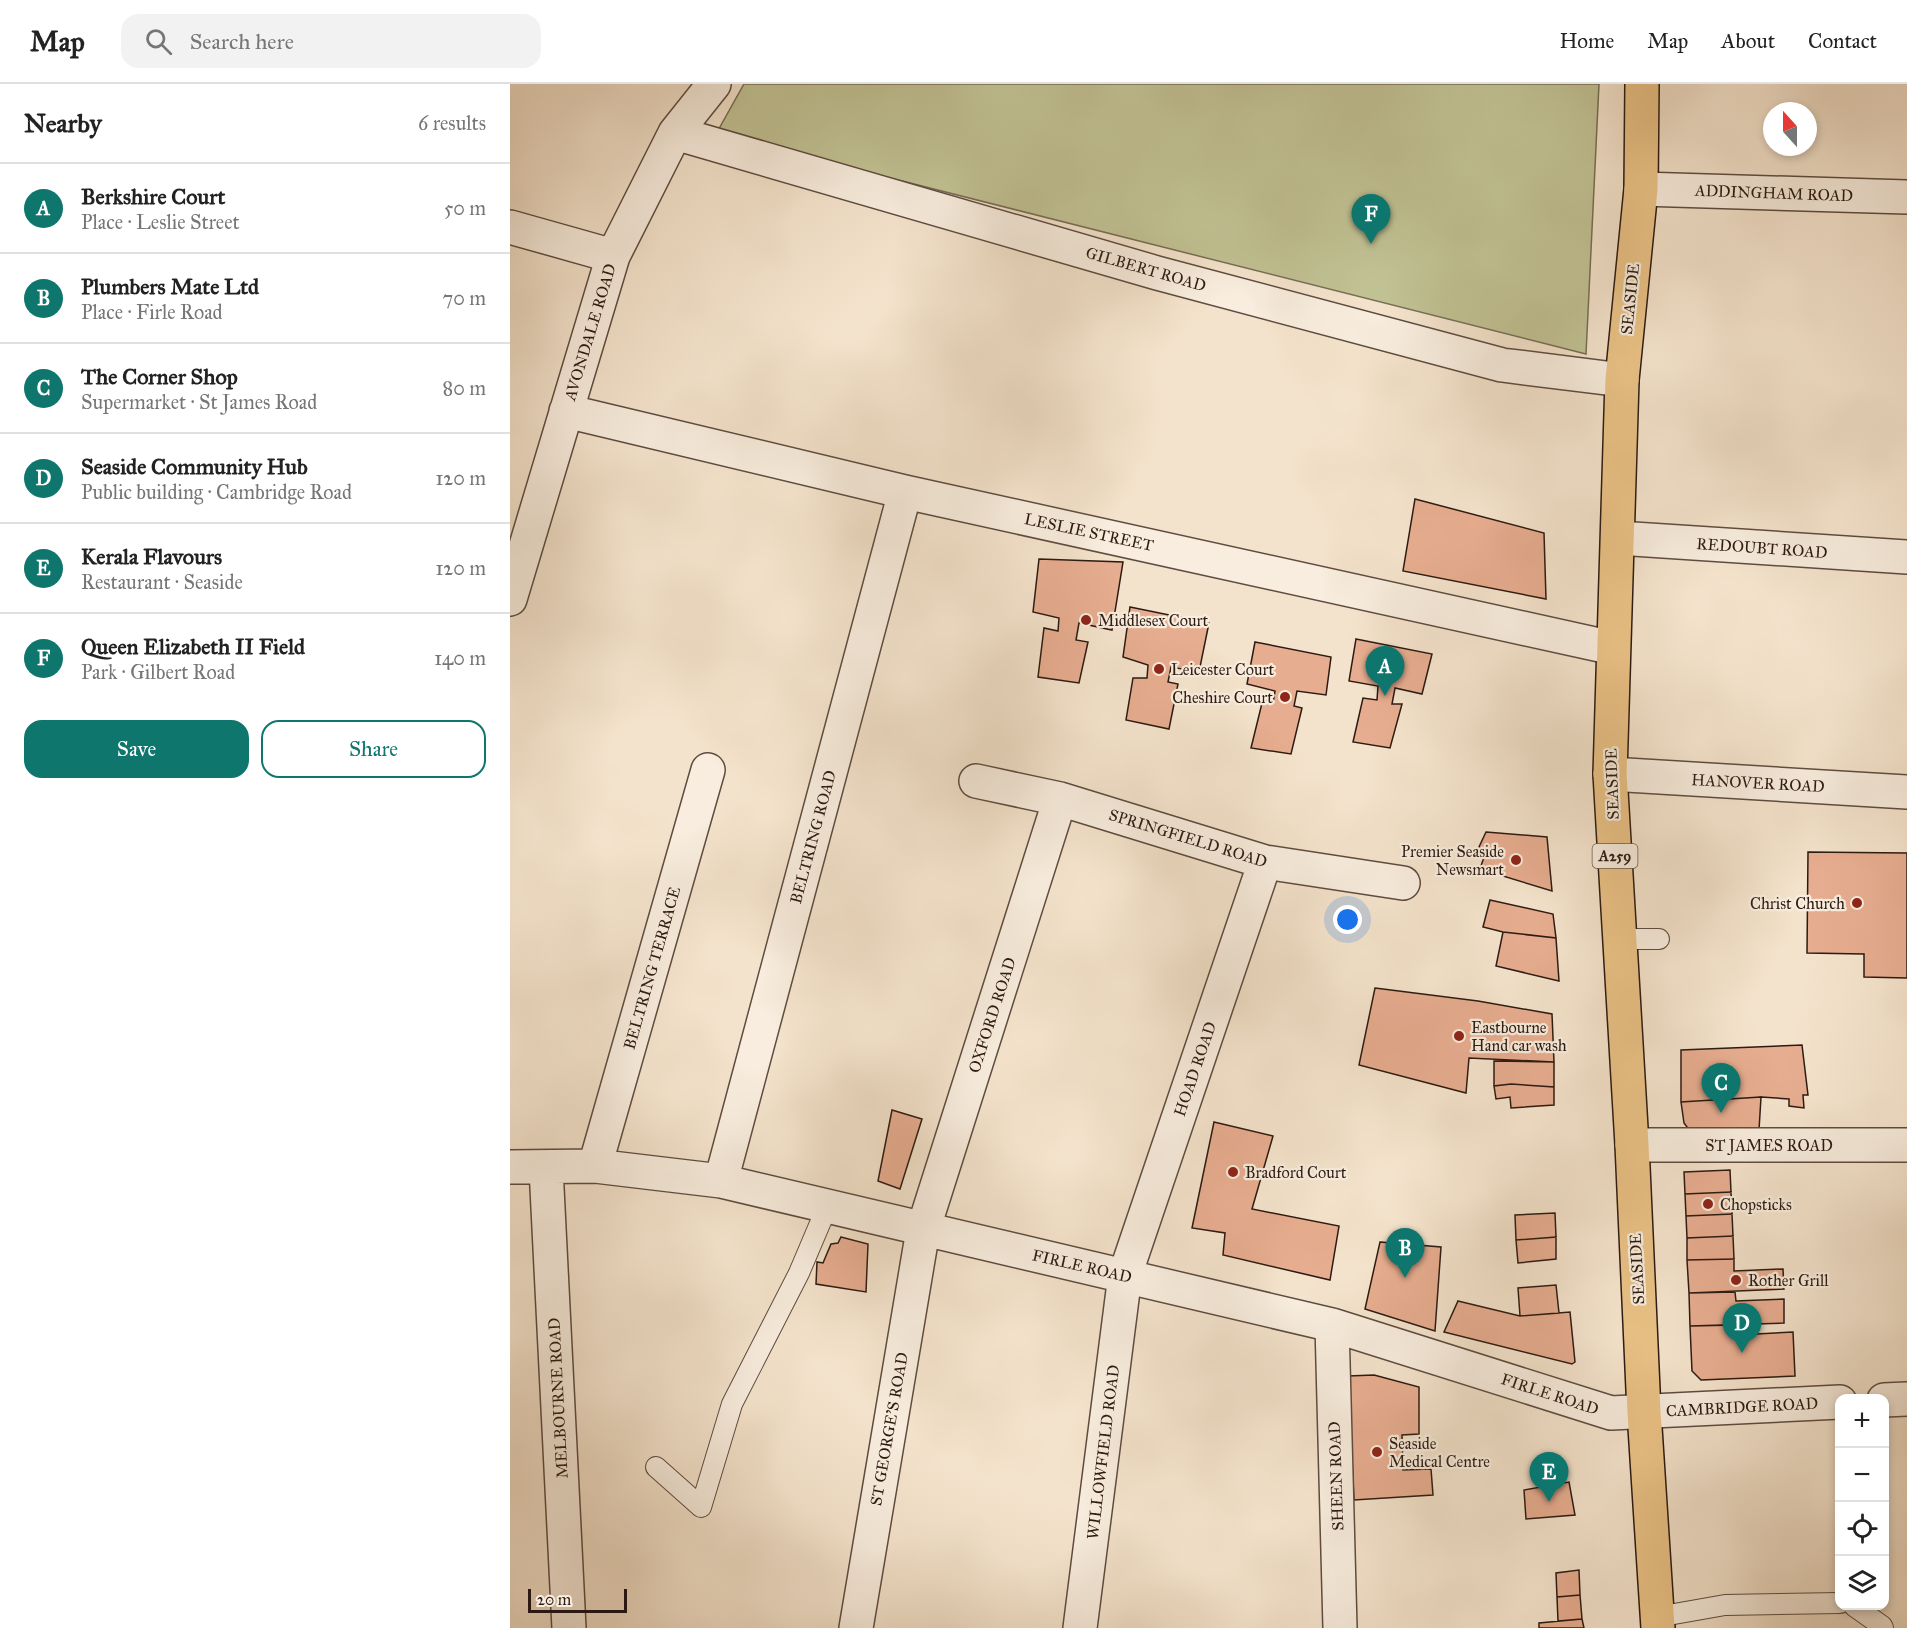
<!DOCTYPE html>
<meta charset="utf-8">
<style>
:root{--surface:#fff;--page:#f2f2f2;--text:#222;--muted:#767676;--line:#e0e0e0;--accent:#0f766e}
body{margin:0;font-family:"IM FELL Great Primer",serif;background:var(--page);color:var(--text)}
.controls{position:absolute;right:18px;bottom:18px;display:grid;overflow:hidden;border-radius:12px;box-shadow:0 3px 9px #0003}
.controls button{width:54px;height:54px;display:grid;place-items:center;padding:0;border:0;border-bottom:2px solid var(--line);background:var(--surface);color:var(--text);font:30px sans-serif}
.compass{position:absolute;left:1253px;top:18px;width:54px;height:54px;border-radius:50%;background:var(--surface);box-shadow:0 3px 9px #0003;rotate:339deg}
.scale{position:absolute;left:18px;bottom:15px;width:99px;box-sizing:border-box;padding-left:6px;border:3px solid #2c1a12;border-top:0;font-size:16px;line-height:21px;white-space:nowrap;color:#2c1a12;-webkit-text-stroke:4px #f8edde;paint-order:stroke}
.you{position:absolute;left:838px;top:836px;width:21px;height:21px;margin:-15px;border:4px solid #fff;border-radius:50%;background:#1a73e8;box-shadow:0 0 0 9px #1a73e833}
.badge{display:grid;place-items:center;width:39px;height:39px;border-radius:50%;background:var(--accent);color:#fff;font-size:20px;font-weight:700}
.pin{position:absolute;translate:-50% -50px;filter:drop-shadow(0 2px 3px #0008)}
.pin::after{content:'';position:absolute;top:32px;width:21px;height:18px;background:inherit;clip-path:polygon(0 0,100% 0,50% 100%)}
.list{margin:0;padding:0;list-style:none}
h2{display:flex;justify-content:space-between;align-items:center;height:78px;margin:0;padding:0 24px;font-size:26px}
h2 small{font-size:20px;font-weight:400;color:var(--muted)}
.list li{display:grid;grid-template-columns:39px 1fr auto;gap:18px;align-items:center;box-sizing:border-box;height:90px;padding:0 24px;border-top:2px solid var(--line)}
.list b{display:block;font-size:22px;white-space:nowrap}
.list p{margin:0;font-size:20px;white-space:nowrap;color:var(--muted)}
.list em{font-size:20px;font-style:normal;color:var(--muted)}
.actions{display:flex;gap:12px;padding:18px 24px}
.actions a{flex:1;padding:14px 0;border:2px solid var(--accent);border-radius:18px;text-align:center;font-size:21px;color:var(--accent)}
.actions .main{background:var(--accent);color:#fff}
.icon{flex:none;width:33px;height:33px;fill:none;stroke:currentColor;stroke-width:2;stroke-linecap:round;stroke-linejoin:round}
.map{position:relative;flex:none;width:1397px;height:1544px;overflow:hidden}
header{display:flex;align-items:center;gap:36px;box-sizing:border-box;height:84px;padding:0 30px;background:var(--surface);border-bottom:2px solid var(--line)}
header strong{font-size:28px}
nav{display:flex;gap:33px;margin-inline-start:auto;font-size:21px}
.search{width:420px;height:54px;background:var(--page);display:flex;align-items:center;gap:15px;box-sizing:border-box;padding:0 21px;border-radius:18px;color:var(--muted);font-size:22px}
main{display:flex}
aside{flex:1;background:var(--surface)}
.map>svg:first-child{display:block}
</style>
<header>
<strong>Map</strong>
<div class="search"><svg class="icon" aria-label="search" viewBox="0 0 24 24"><circle cx="10" cy="10" r="6"/><path d="M15 15l6 6"/></svg>Search here</div>
<nav><a>Home</a><a>Map</a><a>About</a><a>Contact</a></nav>
</header>
<main>
<aside>
<h2>Nearby<small>6 results</small></h2>
<ul class="list">
<li><span class="badge">A</span><div><b>Berkshire Court</b><p>Place · Leslie Street</p></div><em>50 m</em></li>
<li><span class="badge">B</span><div><b>Plumbers Mate Ltd</b><p>Place · Firle Road</p></div><em>70 m</em></li>
<li><span class="badge">C</span><div><b>The Corner Shop</b><p>Supermarket · St James Road</p></div><em>80 m</em></li>
<li><span class="badge">D</span><div><b>Seaside Community Hub</b><p>Public building · Cambridge Road</p></div><em>120 m</em></li>
<li><span class="badge">E</span><div><b>Kerala Flavours</b><p>Restaurant · Seaside</p></div><em>120 m</em></li>
<li><span class="badge">F</span><div><b>Queen Elizabeth II Field</b><p>Park · Gilbert Road</p></div><em>140 m</em></li>
</ul>
<div class="actions"><a class="main">Save</a><a>Share</a></div>
</aside>
<div class="map">
<svg width="1397" height="1544" viewBox="0 0 1397 1544">
<rect width="100%" height="100%" fill="#f4e3cc"/>
<filter id="stains"><feTurbulence type="fractalNoise" baseFrequency=".00333" numOctaves="4"/><feColorMatrix values="0 0 0 0 .2 0 0 0 0 .09 0 0 0 0 .02 0 0 0 .5 -.17"/></filter>
<radialGradient id="worn" r=".72"><stop offset=".6" stop-color="#630" stop-opacity="0"/><stop offset="1" stop-color="#630" stop-opacity=".3"/></radialGradient>
<path fill="#c1c294" stroke="#766e53" stroke-width="1.5" d="M234,0h855l-13,270 -870,-220z"/>
<path fill="#e7ad90" stroke="#2c1a12" stroke-width="1.5" d="M905,415l129,34 2,66 -143,-28z
M529,475l84,3 -11,68 -33,-7 -3,17 12,2 -9,41 -41,-6 6,-49 14,3 1,-13 -26,-6z
M620,523l79,16 -10,49 -28,-5 -3,15 10,2 -9,45 -43,-9 7,-42h14l1,-13 -25,-8z
M846,555l76,15 -10,40 -27,-6 -3,16h10l-12,44 -37,-6 10,-44 14,2 1,-14 -29,-5z
M745,558l76,15 -5,38 -29,-4 -3,15 8,2 -11,46 -40,-6 12,-49 10,4 2,-12 -28,-7z
M976,748l61,5 5,54 -72,-22 6,-18 -7,-4z
M1298,768l99,1v125l-43,-1v-23l-57,-1z
M980,816l63,14 3,24 -53,-6 -20,-5z
M993,848l53,6 3,43 -63,-15z
M865,904l103,13 74,13 2,48 -85,-4 -3,35 -107,-28z
M1292,961l6,50h-5l1,13 -15,-2v-7l-28,-2 -80,5v-52z
M984,977l60,1v25l-43,-3 -17,2z
M1001,1000l43,3v18l-43,3 -1,-11 -14,2 -2,-13z
M1251,1013l-2,33 -69,1 -6,-8 -3,-21z
M382,1026l30,9 -22,70 -22,-8z
M704,1038l59,14 -21,73 87,17 -9,54 -107,-25 2,-22 -33,-5z
M1220,1086l1,22 -46,2 -1,-22z
M1221,1108l1,22 -46,2 -1,-22z
M1045,1129l1,24 -40,3 -1,-25z
M1222,1130l1,22 -46,2 -1,-22z
M1223,1152l1,23 -47,1v-22z
M331,1153l27,7 -2,48 -50,-8 1,-22 6,1 8,-19 7,-1z
M1046,1153v22l-38,4 -2,-23z
M870,1158l61,5 -6,84 -70,-22z
M1224,1175v12l49,-2 1,20 -95,4 -2,-33z
M1046,1201l3,28 -39,3 -2,-28z
M1225,1208l1,9 48,-2v24l-94,3 -1,-33z
M948,1217l62,15 50,-4 5,50 -3,2 -128,-32z
M1226,1241l1,10 56,-3 2,44 -94,4 -9,-9 -2,-45z
M864,1291l45,12v47l-17,1 1,35 28,-1 2,26 -79,5 -6,-124z
M1059,1398l6,33 -49,4 -2,-29z
M1069,1486l1,25 -23,2 -1,-24z
M1070,1511l2,24 -24,2 -1,-24z
M1072,1535l2,9h-45v-5z"/>
<g fill="none" stroke-linecap="round" stroke-linejoin="round">
<g stroke="#5e4c40" stroke-width="22">
<path id="lane" d="M1110,855h39
M146,1383l45,40 31,-103 67,-131 28,-66
M1344,1522l28,20 1,2
M1147,1533l68,-12 115,-2"/>
</g>
<g stroke="#5e4c40" stroke-width="36">
<path id="street" d="M165,49l482,140 345,92 120,15
M1131,105l266,8
M0,143l103,29
M56,327l339,81 708,156
M1108,454l289,19
M0,515l103,-343 62,-123 39,-49
M1100,690l297,18
M466,697l84,18 205,63 138,21
M1122,1061h275
M85,1082l113,-396
M0,1083l85,-1 126,15 611,144 279,88 229,-11
M36,1084l23,460
M211,1097l184,-689
M822,1241l8,303
M1374,1316l23,-1
M346,1544l67,-398 137,-431
M570,1544l45,-353 140,-413"/>
</g>
<g stroke="#2c1a12" stroke-width="36">
<path id="primary" d="M1132,0l-1,105 -19,191 -12,394 22,371 12,267 14,216"/>
</g>
<use href="#lane" stroke="#f8edde" stroke-width="20"/>
<use href="#street" stroke="#f8edde" stroke-width="33"/>
<use href="#primary" stroke="#eac286" stroke-width="33"/>
</g>
<g fill="#8f2418" stroke="#f8edde" stroke-width="2">
<circle cx="576" cy="536" r="6"/>
<circle cx="649" cy="585" r="6"/>
<circle cx="775" cy="613" r="6"/>
<circle cx="1006" cy="776" r="6"/>
<circle cx="1347" cy="819" r="6"/>
<circle cx="949" cy="952" r="6"/>
<circle cx="723" cy="1088" r="6"/>
<circle cx="1198" cy="1120" r="6"/>
<circle cx="1226" cy="1196" r="6"/>
<circle cx="867" cy="1368" r="6"/>
</g>
<g text-anchor="middle" dominant-baseline="central" stroke-width="4.5" stroke-linejoin="round" paint-order="stroke">
<rect fill="#f8edde" stroke="#69594f" stroke-width="1.5" x="1082.5" y="760" width="45" height="24" rx="4.5"/>
<g font-size="15" font-weight="bold" fill="#2c1a12">
<text x="1105" y="772">A259</text>
</g>
<g font-size="16" fill="#2c1a12" stroke="#f8edde">
<text transform="translate(1264 109) rotate(2)">ADDINGHAM ROAD</text>
<text transform="translate(636 185) rotate(16)">GILBERT ROAD</text>
<text transform="translate(1120 215) rotate(-84)">SEASIDE</text>
<text transform="translate(80 248) rotate(-73)">AVONDALE ROAD</text>
<text transform="translate(579 448) rotate(12)">LESLIE STREET</text>
<text transform="translate(1252 464) rotate(4)">REDOUBT ROAD</text>
<text transform="translate(1248 699) rotate(3)">HANOVER ROAD</text>
<text transform="translate(1102 700) rotate(-92)">SEASIDE</text>
<text transform="translate(303 753) rotate(-75)">BELTRING ROAD</text>
<text transform="translate(678 754) rotate(17)">SPRINGFIELD ROAD</text>
<text transform="translate(142 884) rotate(-74)">BELTRING TERRACE</text>
<text transform="translate(482 931) rotate(-72)">OXFORD ROAD</text>
<text transform="translate(685 985) rotate(-71)">HOAD ROAD</text>
<text x="1259" y="1061">ST JAMES ROAD</text>
<text transform="translate(572 1182) rotate(13)">FIRLE ROAD</text>
<text transform="translate(1127 1185) rotate(-93)">SEASIDE</text>
<text transform="translate(1040 1310) rotate(18)">FIRLE ROAD</text>
<text transform="translate(48 1314) rotate(-93)">MELBOURNE ROAD</text>
<text transform="translate(1232 1323) rotate(-3)">CAMBRIDGE ROAD</text>
<text transform="translate(379 1345) rotate(-80)">ST GEORGE'S ROAD</text>
<text transform="translate(593 1368) rotate(-83)">WILLOWFIELD ROAD</text>
<text transform="translate(826 1392) rotate(-92)">SHEEN ROAD</text>
</g>
<g font-size="16" fill="#2c1a12" stroke="#f8edde" text-anchor="start">
<text x="588" y="536">Middlesex Court</text>
<text x="661" y="585">Leicester Court</text>
<text x="763" y="613" text-anchor="end">Cheshire Court</text>
<text x="994" y="767" text-anchor="end">Premier Seaside<tspan x="994" dy="18">Newsmart</tspan></text>
<text x="1335" y="819" text-anchor="end">Christ Church</text>
<text x="961" y="943">Eastbourne<tspan x="961" dy="18">Hand car wash</tspan></text>
<text x="735" y="1088">Bradford Court</text>
<text x="1210" y="1120">Chopsticks</text>
<text x="1238" y="1196">Rother Grill</text>
<text x="879" y="1359">Seaside<tspan x="879" dy="18">Medical Centre</tspan></text>
</g>
</g>
<rect width="100%" height="100%" filter="url(#stains)"/>
<rect width="100%" height="100%" fill="url(#worn)"/>
</svg>
<div class="controls">
<button>+</button>
<button>−</button>
<button><svg class="icon" aria-label="locate" viewBox="0 0 24 24"><circle cx="12" cy="12" r="6"/><path d="M12 2v4M12 18v4M2 12h4M18 12h4"/></svg></button>
<button><svg class="icon" aria-label="layers" viewBox="0 0 24 24"><path d="M12 4l9 5-9 5-9-5zM3 14l9 5 9-5"/></svg></button>
</div>
<svg class="compass" viewBox="-18 -18 36 36"><path d="M0-13l5 13h-10z" fill="#e53935"/><path d="M0 13l5-13h-10z" fill="#767676"/></svg>
<div class="scale">20 m</div>
<div class="you"></div>
<div class="pin badge" style="left:875px;top:612px">A</div>
<div class="pin badge" style="left:895px;top:1194px">B</div>
<div class="pin badge" style="left:1211px;top:1029px">C</div>
<div class="pin badge" style="left:1232px;top:1269px">D</div>
<div class="pin badge" style="left:1039px;top:1418px">E</div>
<div class="pin badge" style="left:861px;top:160px">F</div>
</div>
</main>
